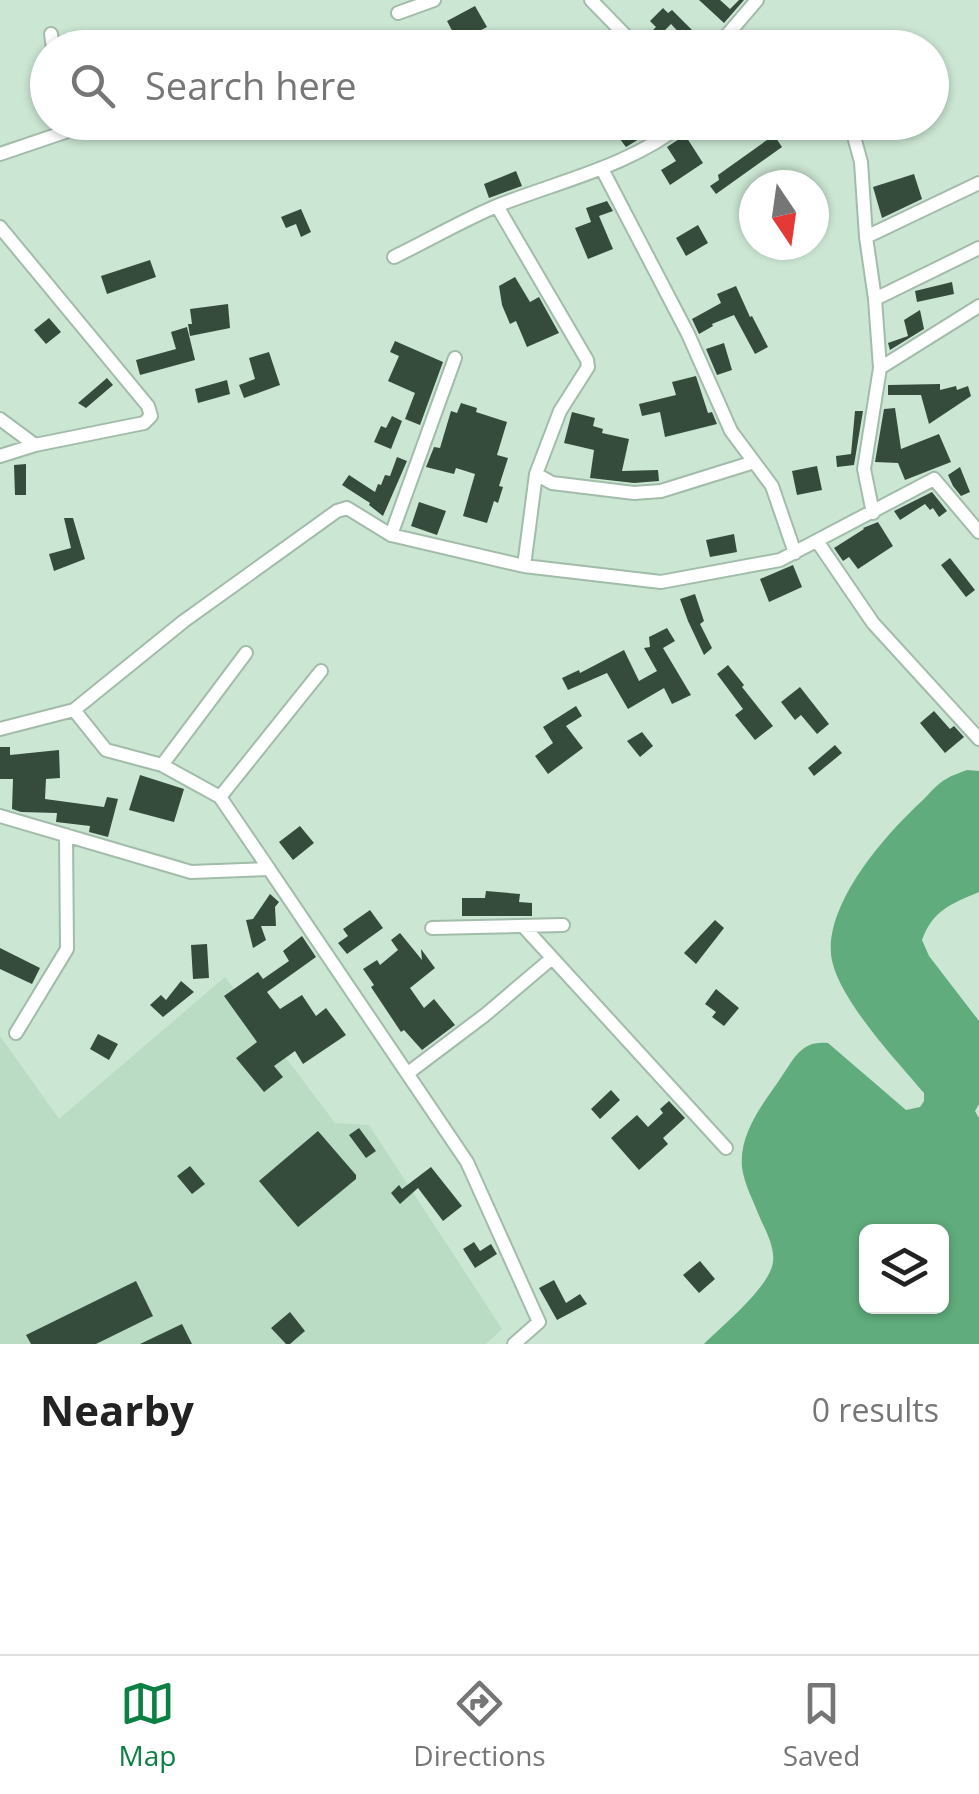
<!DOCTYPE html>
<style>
:root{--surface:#fff;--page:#f6f6f6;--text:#222;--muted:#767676;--line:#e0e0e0;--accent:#0b8043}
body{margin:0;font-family:"Open Sans",sans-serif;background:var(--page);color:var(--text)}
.controls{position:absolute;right:30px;bottom:30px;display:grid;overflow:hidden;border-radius:15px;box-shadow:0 2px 8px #0004}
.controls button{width:90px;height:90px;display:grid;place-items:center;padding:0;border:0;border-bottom:2px solid var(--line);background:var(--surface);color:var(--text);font:50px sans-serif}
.compass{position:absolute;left:739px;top:170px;width:90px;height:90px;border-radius:50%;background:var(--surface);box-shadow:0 2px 8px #0004;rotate:167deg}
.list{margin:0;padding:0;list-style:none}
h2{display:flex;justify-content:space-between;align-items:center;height:130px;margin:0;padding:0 40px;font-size:42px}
h2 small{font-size:32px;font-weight:400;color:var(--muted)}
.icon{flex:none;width:55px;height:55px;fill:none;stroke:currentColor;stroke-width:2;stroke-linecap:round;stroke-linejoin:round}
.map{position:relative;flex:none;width:979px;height:1344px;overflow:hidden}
.search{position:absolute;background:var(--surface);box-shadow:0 2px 8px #0004;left:30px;right:30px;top:30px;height:110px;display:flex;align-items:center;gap:25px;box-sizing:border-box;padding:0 35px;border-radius:55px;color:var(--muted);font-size:38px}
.sheet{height:310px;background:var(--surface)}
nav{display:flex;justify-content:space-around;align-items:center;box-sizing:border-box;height:140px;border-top:2px solid var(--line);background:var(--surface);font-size:28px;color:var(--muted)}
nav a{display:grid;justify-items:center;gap:5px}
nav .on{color:var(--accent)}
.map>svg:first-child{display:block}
</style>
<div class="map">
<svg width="979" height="1344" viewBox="0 0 979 1344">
<rect width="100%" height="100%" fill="#cbe6d3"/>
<path fill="#badbc4" d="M225,977l110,146 34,2 133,204 -16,15h-486v-308l59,83z"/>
<path fill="#60ac7c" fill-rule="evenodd" d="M967,770l12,1v121c-28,12 -46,18 -57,48l7,16 50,65v83l-4,7 4,7v226h-275c18,-18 66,-57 69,-82 2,-14 -7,-31 -13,-44 -6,-16 -16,-34 -18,-51 -3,-35 22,-64 40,-91 13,-19 20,-36 46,-33l78,67 14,-3 4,-6v-8c-27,-32 -89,-97 -93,-139 -4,-54 56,-121 92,-154 7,-7 14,-16 23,-21 6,-4 14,-6 21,-9zM866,1232h76v74h-76z"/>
<path fill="#354c3d" d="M699,0h21l10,9 9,-9h5l-20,23z
M475,6l12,21 -29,15 -11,-21z
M663,8l5,5 4,-3 25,25 -8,8 -18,-19 -12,12 -9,-3 6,-6 -6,-6z
M622,122h45l-41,25 -13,-17z
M685,135l18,28 -33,22 -9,-15 15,-9 -9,-14z
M774,135l8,12 -66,47 -6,-8 9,-6 -1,-5z
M516,171l6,15 -33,12 -5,-14z
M914,174l8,25 -40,19 -9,-31z
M607,201l6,10 -14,5 14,33 -25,10 -13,-31 16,-6 -5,-14z
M301,209l10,23 -10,5 -5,-13 -10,4 -5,-11z
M698,225l10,18 -22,13 -10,-18z
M150,260l6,17 -49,17 -6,-18z
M515,277l15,25 9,-5 20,36 -32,14 -11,-26 -6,3 -8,-19 -3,-19z
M952,282l2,12 -37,8 -2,-11z
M736,286l14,31 2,-1 16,31 -13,7 -21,-39 -22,9 1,2 -14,8 -7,-15 29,-16 -4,-9z
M228,304l2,24 -40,8 -2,-12h4l-2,-15z
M920,310l4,19 -34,21 -2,-7 20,-7 -4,-16z
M49,318l12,14 -15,12 -12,-14z
M187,327l8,33 -55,15 -4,-15 40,-11 -5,-17z
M395,341l48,21 -23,63 -15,-6 10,-26 -27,-12 11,-25 -9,-4z
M724,343l8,27 -15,5 -11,-26z
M269,352l11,33 -36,13 -5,-13 16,-6 -6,-21z
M696,376l12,37 4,-1 5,12 -52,13 -5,-25 -18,4 -3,-12 37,-9 -4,-13z
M107,378l6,7 -27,23 -8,-5z
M227,380l3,14 -32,9 -3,-14z
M940,384v6l16,-4 1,4 11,-4 3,10 -42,28 -8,-29h-33v-10z
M461,403l16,5 -1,4 31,10 -10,33 11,3 -9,28 4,1 -5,16 -4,-2 -7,22 -24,-7 12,-42 -19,-6 -2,6 -28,-7 8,-20 6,1 11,-37 6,2z
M895,408l6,41 38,-15 12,28 -46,18 -7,-17 -23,-1 9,-53z
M855,411h8l-9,54 -17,2 -1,-11 15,-2z
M572,412l23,6 -2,8 10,3 -1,4 27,6 -7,32 36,-1 1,11 -25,2 -44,-5 4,-28 -30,-7z
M392,416l10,5 -11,28 -17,-7 7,-16 5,2z
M397,457l10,4 -24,55 -14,-11 1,-2 -28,-18 7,-10 26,17 3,-8 3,1 4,-10 5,1z
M26,464v31h-11l-1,-30z
M817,466l5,24 -25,5 -5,-24z
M960,467l10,25 -9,4 -8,-10 -5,-11z
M932,492l15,19 -8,6 -6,-9 -3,2 -5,-6 -25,16 -6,-9z
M419,502l27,9 -9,24 -26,-9z
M64,518h9l12,41 -31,12 -5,-17 22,-6z
M878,522l15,24 -35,23 -9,-12 -6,4 -9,-13 30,-19 -1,-1z
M734,534l3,18 -27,5 -4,-17z
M950,558l25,32 -9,7 -25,-32z
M793,565l9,22 -33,15 -9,-23z
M695,594l9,27 -4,3 12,24 -8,7 -16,-34 -8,-22z
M667,628l8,13 -12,7 28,47 -19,9 -8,-16 -36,21 -21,-36 -39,17 -6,-12 17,-8 1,3 44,-23 15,31 18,-10 -13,-23 6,-1 -1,-10z
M728,665l16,20 -2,2 31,39 -18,14 -20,-25 8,-6 -26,-35z
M800,687l29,37 -12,10 -16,-19 -6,5 -14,-18z
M576,706l6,10 -16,10 17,22 -35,26 -13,-18 18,-13 -10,-16z
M934,711l16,18 4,-3 10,11 -19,16 -25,-30z
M642,732l11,14 -13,11 -13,-16z
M835,745l7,8 -28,23 -6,-8z
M0,747h10v8l49,-5 1,28 -14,1 -1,20 59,8 3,-10 11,2 -10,38 -19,-5 1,-6 -34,-4 1,-9 -36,-1 -9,-3 1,-30h-13z
M140,775l44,14 -10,33 -45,-12z
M300,826l14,17 -21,17 -14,-18z
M486,891l34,3 -1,8 13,1v13h-70v-18h23z
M270,894l9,8 -4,5 1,19h-15l5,14 -13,8 -7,-28 7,-1z
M370,910l13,18 -36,26 -9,-11 10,-7 -5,-7z
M715,920l9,8 -28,36 -12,-11z
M400,933l22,27 -1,-11 14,19 -25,20 14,20 10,-9 21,26 -33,25 -18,-20 -3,2 -30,-45 3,-2 -11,-16 14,-9 3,5 18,-15 -7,-10z
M302,936l14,21 -49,35 13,17 22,-14 14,21 10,-8 20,27 -43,29 -8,-13 -21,15 9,11 -19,15 -28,-34 21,-16 -33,-46 34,-24 5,7 26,-18 -6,-10z
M207,944l2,34 -16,1 -2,-34z
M0,948l40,20 -8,16 -32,-15z
M181,981l13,11 -31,25 -13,-12 11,-10 5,5z
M716,989l23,19 -15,18 -12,-9 4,-5 -11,-8z
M98,1034l20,10 -9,16 -19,-11z
M611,1090l9,10 -20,19 -9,-10z
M669,1101l16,17 -22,20 5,6 -29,26 -28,-32 26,-23 11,12 15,-14 -3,-4z
M359,1128l17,23 -10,7 -17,-23z
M318,1131l38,44v4l-58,48 -39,-46z
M190,1166l15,18 -13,10 -15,-18z
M431,1167l31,39 -19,15 -25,-33 -18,16 -9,-11 8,-8 3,4z
M474,1242l6,9 11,-7 6,10 -22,14 -12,-19z
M700,1261l15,18 -16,14 -16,-18z
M554,1280l12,23 14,-9 7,10 -30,16 -18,-32z
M136,1281l17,35 -57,28h-65l-5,-9z
M290,1312l15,19 -15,13h-4l-15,-16z
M182,1324l10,20h-52z"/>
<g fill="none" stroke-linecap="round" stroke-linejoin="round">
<g stroke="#a2bcaa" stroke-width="16">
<path id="minor" d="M591,0l36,37 37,11
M398,13l36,-13
M51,34l2,14
M603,48l24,-11
M716,48l41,-48
M850,122l11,40 5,75 9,62 5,69 -16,101 9,44
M0,154l65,-22 -2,-10
M602,169l86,165 43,97 41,55 23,67
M497,206l90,154 1,7 -28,44 -24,63 -12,92
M0,227l148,179 3,10 -7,7 -109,22 -35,11
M866,237l113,-54
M394,257c35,-17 69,-37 105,-52 64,-25 131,-39 186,-83
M875,299l104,-51
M880,368l99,-62
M0,419l35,26
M536,474l16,9 82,10 27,-2 93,-29
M391,535l64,-177
M817,541l56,82 106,116
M74,710l32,40 56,15 58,32 49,72
M0,729l74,-19 110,-89 153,-110 10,-3 44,27 133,31 137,16 119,-22 154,-81 45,53
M162,765l84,-112
M220,797l101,-126
M0,816l191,56 78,-3 198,293 72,160 -25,22
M523,926l203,222
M432,928l131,-3
M16,1033l51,-84 -1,-114
M408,1073l77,-58 66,-56"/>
</g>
<use href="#minor" stroke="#fff" stroke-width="12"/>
</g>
</svg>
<div class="controls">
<button><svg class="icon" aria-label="layers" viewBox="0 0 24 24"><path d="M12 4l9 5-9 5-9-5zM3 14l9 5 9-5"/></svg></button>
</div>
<svg class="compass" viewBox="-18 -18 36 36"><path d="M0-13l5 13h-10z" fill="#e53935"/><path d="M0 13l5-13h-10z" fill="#767676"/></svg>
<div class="search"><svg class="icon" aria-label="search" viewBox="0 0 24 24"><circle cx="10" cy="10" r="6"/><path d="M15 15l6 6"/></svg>Search here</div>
</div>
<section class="sheet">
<h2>Nearby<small>0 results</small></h2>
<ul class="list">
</ul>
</section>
<nav>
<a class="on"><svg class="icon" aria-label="map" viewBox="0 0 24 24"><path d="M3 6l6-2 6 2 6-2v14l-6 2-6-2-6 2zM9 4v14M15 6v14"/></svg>Map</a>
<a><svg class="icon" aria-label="directions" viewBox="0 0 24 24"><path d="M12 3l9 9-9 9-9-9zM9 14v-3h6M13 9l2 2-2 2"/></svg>Directions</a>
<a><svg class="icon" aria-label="saved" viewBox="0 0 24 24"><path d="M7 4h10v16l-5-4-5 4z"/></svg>Saved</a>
</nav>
